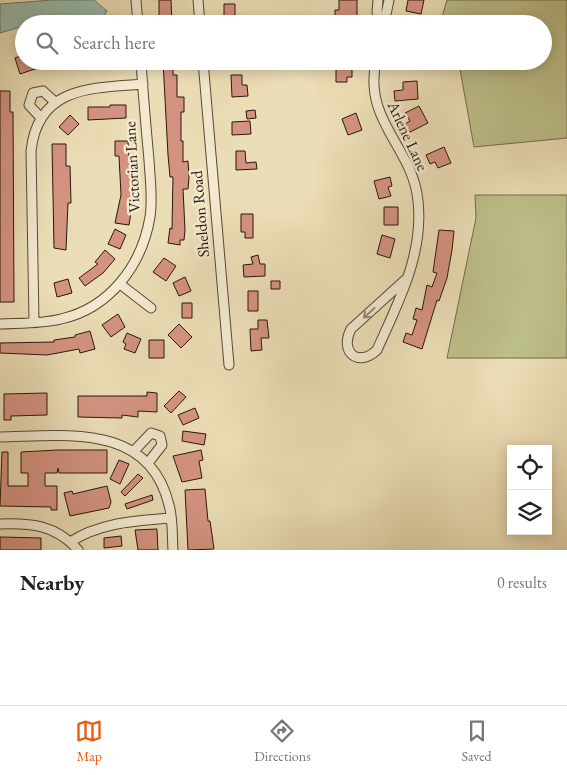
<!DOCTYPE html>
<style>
:root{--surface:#fff;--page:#f2f2f2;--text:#222;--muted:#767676;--line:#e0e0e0;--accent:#ea580c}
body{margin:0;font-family:"EB Garamond",serif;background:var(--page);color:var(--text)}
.controls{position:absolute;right:15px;bottom:15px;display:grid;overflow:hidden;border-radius:0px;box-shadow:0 2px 12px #0003}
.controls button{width:45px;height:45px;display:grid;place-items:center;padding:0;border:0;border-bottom:1px solid var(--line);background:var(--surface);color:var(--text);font:25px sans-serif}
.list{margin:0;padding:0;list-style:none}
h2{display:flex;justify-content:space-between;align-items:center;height:65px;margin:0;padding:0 20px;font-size:21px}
h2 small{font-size:16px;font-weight:400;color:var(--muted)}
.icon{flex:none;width:28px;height:28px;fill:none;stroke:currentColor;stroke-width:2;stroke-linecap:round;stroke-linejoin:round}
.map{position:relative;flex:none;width:567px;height:550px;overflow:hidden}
.search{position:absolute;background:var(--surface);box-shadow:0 2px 12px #0003;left:15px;right:15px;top:15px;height:55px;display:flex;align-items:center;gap:12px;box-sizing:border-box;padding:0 18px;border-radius:28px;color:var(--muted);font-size:19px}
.sheet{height:155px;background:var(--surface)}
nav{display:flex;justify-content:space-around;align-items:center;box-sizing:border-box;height:70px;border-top:1px solid var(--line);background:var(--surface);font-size:14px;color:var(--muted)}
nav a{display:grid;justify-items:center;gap:2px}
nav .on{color:var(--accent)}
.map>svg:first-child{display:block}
</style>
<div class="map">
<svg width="567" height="550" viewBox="0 0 567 550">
<rect width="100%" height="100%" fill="#ebddb5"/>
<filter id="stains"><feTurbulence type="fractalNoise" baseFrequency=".004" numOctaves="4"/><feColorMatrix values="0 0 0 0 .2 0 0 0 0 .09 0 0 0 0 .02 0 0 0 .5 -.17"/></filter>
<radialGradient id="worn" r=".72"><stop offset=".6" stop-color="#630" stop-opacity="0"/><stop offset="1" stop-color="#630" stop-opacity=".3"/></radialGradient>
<path fill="#bdbf89" stroke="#726b4c" d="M447,0h120v138l-93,9 -14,-78 -24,-8h107v-37h-103z
M475,195h92v163h-120l29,-140z"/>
<path fill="#98bcab" stroke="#6b7a6c" d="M52,0h42l13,11 -9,13h-74v2l-24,7v-29z"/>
<path fill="#d49381" stroke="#28170e" d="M159,0h12l1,24h-13z
M339,0h18v21l-7,-1 -1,4h-14v-14h4z
M408,0h16l-3,14 -15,-3z
M224,4h11v15h-11z
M24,55v6h55v7l-44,1 -15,5 -5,-16z
M163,61h10v14h4v22h7v15h-3v29h2v21l5,-1 1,16 -1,12h-5l2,41 -1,10h-4v5l-12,-2 2,-15 2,1 1,-52h-3l-2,-22z
M336,64l16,1v12h-5v5h-11z
M231,75h11v10h5l1,11 -16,1z
M417,81l1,18 -23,2 -1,-10 9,-1v-8z
M0,91h10v21h3l1,190h-14z
M110,105h16v13l-38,2v-13h22z
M419,106l9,17 -18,9 -5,-8 5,-3 -5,-8z
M255,110l1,8 -9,1 -1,-8z
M356,113l6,17 -14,5 -6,-16z
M70,115l9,9 -11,11 -9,-8z
M250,121l1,13 -19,1v-13z
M115,141h13l4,65 -3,19 -14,-2 6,-28 -2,-39h-4z
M52,144h14v22h4l1,37h-3l-2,47 -12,-2z
M444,147l7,16 -13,5 -3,-6 -5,2 -4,-9z
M236,151h9l1,12 10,-1 1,7 -21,1z
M390,177l2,9 -4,1 3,9 -12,3 -5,-18z
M384,207h14v18h-14z
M241,214h12v24h-8v-6h-4z
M115,229l11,6 -6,14 -12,-5z
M439,230l15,1 -2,19 -5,28 -8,23 -2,-1 -15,49 -19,-7 3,-9 6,2 5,-15 -4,-1 3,-11 6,2 5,-25 5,2 5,-14 -4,-1z
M382,235l13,4 -5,19 -13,-4z
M105,250l10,9 -12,14 -18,13 -6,-8 19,-14 -3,-2z
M258,255l2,9h5v12l-21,1 -1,-12 10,-1 -2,-7z
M164,258l12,8 -10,15 -13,-9z
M185,277l6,14 -12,5 -6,-13z
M68,279l4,14 -15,4 -3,-14z
M271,281h9v8h-9z
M248,291h10v20h-10z
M182,303h10v15h-10z
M118,314l7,13 -14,10 -9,-12z
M258,320h9l2,18h-8l1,12 -11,1 -1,-22h8z
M179,324l13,13 -11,11 -13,-13z
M90,331l5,18 -15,4 -1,-4 -32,6 -47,-2v-10l54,-1v-2l21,-3v-2z
M127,333l14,6 -6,14 -11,-4 2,-5 -3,-2z
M149,340h15v18h-15z
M179,391l7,6 -15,16 -7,-7z
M147,392l10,1v19l-19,-1v6l-16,-2v3l-44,-1v-21h69z
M47,393v22l-36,1v4h-7v-26z
M195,408l4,10 -16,7 -5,-10z
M183,431l23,3 -2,11 -22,-4z
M57,450h50v23h-48l-1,-5 -1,5h-12v13h12v24h-6v-3l-51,-1 2,-54h6v34h20v-13h-7v-21z
M201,450l2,10 -4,1 3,17 -20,4 -9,-26z
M119,460l10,4 -9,20 -10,-5z
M138,474l5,4 -18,18 -4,-4z
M107,486l4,16 -2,6 -39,8 -6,-23 8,-2 1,3z
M205,489l3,32h2l4,28 -26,1 -3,-60z
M152,495l1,5 -26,9 -2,-5z
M157,529l1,21h-20l-3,-20z
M121,536l1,10 -18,2v-10z
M0,537l41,1v12h-41z"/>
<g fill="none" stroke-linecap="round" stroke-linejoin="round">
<g stroke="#594838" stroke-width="11">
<path id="street" d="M136,0l2,24
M198,0l2,24
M378,0l-1,12 4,12
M384,24l5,-24
M203,61l26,304
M376,61c-13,61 37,86 42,140 6,53 -20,102 -41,149 -19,18 -38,2 -26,-21l54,-49
M41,118l-12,-13 4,-12 10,-2 12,11
M120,284l31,24
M34,322l-3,-171c7,-65 61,-63 112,-67
M0,324c20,-1 41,0 61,-5 49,-11 81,-54 89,-102 3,-19 0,-38 -1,-57 -3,-33 -6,-66 -8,-99
M0,437c65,-1 149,-15 169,68 4,14 3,30 4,45
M134,451l17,-18 9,3 2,9 -14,18
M0,524c32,-1 56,1 78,26
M70,542c31,-20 66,-21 101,-24"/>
</g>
<use href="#street" stroke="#f2e9cf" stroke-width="9"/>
</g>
<defs><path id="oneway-shaft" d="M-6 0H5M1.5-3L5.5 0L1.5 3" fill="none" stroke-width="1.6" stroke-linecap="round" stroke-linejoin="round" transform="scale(1.25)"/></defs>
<use stroke="#978a78" href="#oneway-shaft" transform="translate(369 313) rotate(138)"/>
<g text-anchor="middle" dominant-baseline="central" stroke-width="5" stroke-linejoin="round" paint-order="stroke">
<g font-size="16" fill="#28170e" stroke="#f2e9cf">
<text transform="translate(408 136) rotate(65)">Arlene Lane</text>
<text transform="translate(132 167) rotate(-93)">Victorian Lane</text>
<text transform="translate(200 214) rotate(-95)">Sheldon Road</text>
</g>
</g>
<rect width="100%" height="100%" filter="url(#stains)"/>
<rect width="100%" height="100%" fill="url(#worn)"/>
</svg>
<div class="controls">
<button><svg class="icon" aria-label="locate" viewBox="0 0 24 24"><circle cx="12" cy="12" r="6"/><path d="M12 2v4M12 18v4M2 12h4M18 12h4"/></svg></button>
<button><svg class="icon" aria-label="layers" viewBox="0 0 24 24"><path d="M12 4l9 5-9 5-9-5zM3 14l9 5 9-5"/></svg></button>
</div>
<div class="search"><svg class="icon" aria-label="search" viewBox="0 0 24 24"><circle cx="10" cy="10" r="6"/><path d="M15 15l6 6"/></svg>Search here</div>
</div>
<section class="sheet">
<h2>Nearby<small>0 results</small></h2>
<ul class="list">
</ul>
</section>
<nav>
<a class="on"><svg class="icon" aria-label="map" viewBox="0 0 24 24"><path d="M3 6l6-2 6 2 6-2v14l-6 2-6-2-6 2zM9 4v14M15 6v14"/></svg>Map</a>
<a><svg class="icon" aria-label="directions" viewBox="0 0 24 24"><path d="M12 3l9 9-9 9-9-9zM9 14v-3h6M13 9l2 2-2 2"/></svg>Directions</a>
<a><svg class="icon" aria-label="saved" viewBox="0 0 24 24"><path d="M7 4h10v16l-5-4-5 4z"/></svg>Saved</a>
</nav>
